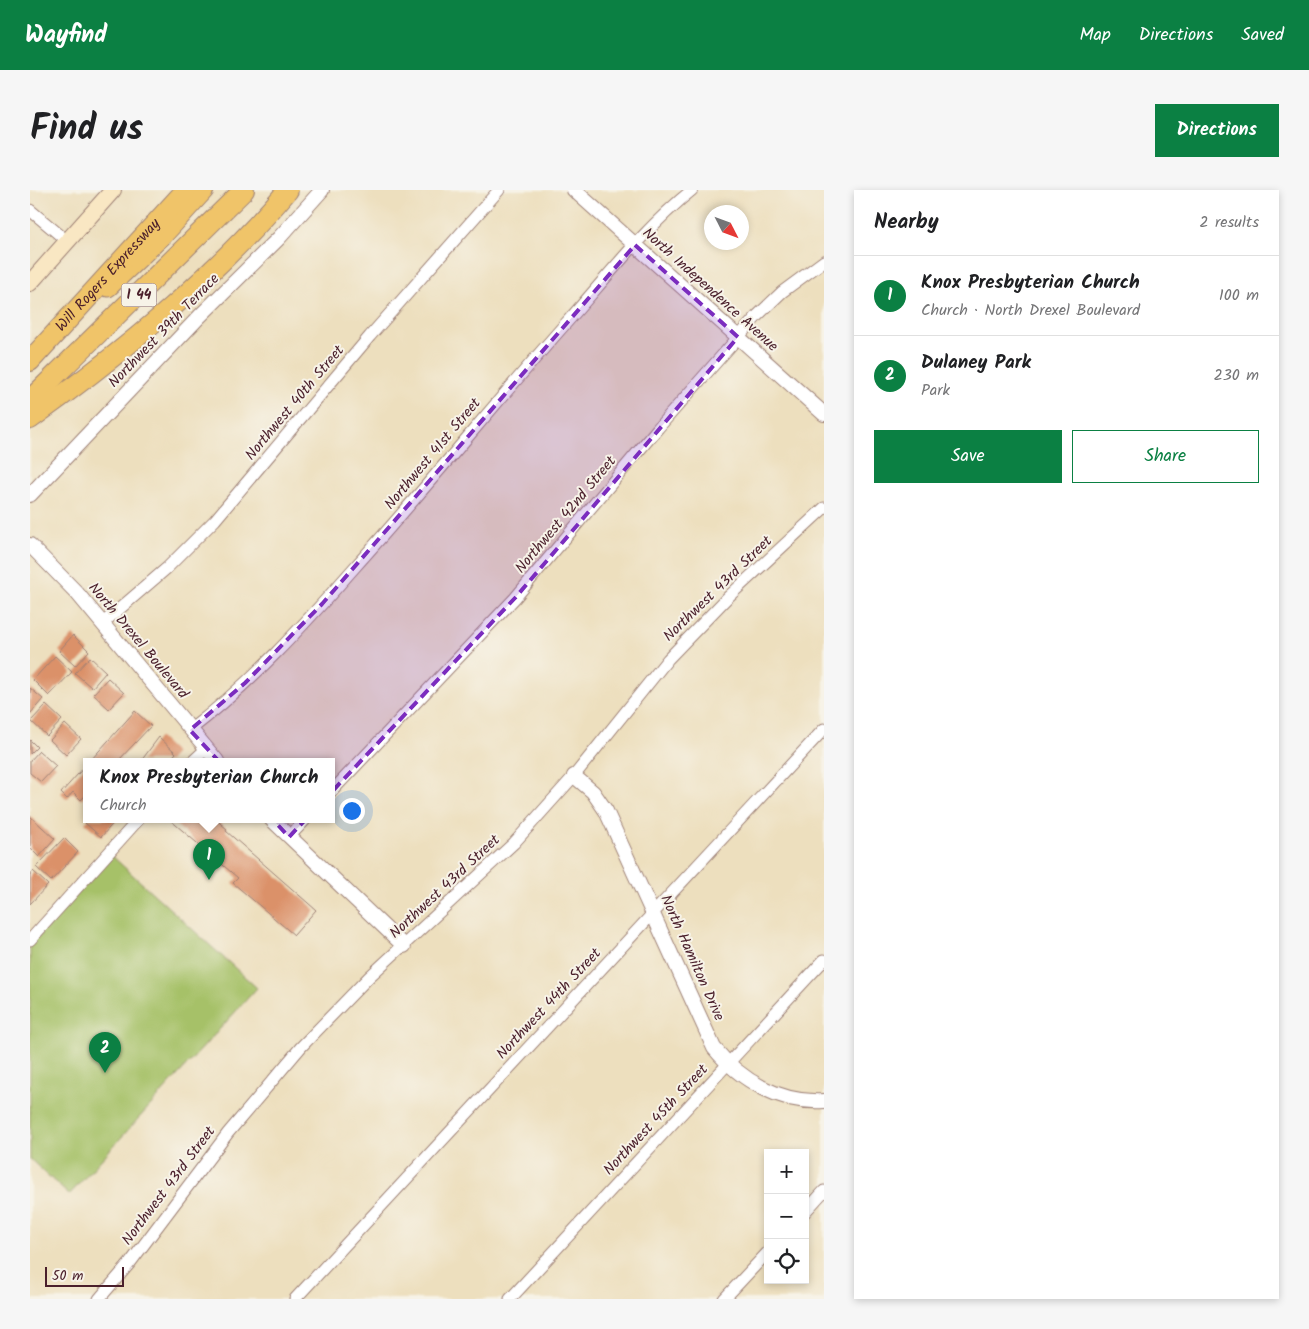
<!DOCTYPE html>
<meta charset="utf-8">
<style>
:root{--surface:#fff;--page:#f6f6f6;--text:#202124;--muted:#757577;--line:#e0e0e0;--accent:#0b8043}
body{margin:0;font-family:Kalam,sans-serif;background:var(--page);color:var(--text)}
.controls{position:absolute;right:15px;bottom:15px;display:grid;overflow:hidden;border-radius:0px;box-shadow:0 2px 8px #0003}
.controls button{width:45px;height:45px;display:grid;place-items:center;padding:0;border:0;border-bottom:1px solid var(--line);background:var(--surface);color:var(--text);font:25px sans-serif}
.compass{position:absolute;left:674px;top:15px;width:45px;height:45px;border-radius:50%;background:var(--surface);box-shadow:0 2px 8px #0003;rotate:132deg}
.scale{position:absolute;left:15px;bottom:12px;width:79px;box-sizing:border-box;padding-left:5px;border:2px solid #4a1f2b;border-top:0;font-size:14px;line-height:18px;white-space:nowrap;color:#4a1f2b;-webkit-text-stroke:4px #f7f3e8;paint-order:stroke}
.you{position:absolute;left:321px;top:620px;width:18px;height:18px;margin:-12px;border:4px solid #fff;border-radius:50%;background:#1a73e8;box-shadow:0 0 0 8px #1a73e833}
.badge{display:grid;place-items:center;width:32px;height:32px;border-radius:50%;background:var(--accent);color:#fff;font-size:16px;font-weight:700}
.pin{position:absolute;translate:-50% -41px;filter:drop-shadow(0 1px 2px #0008)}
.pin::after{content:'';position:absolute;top:26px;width:18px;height:15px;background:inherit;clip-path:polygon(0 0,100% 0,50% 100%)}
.popup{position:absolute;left:53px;top:568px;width:252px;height:65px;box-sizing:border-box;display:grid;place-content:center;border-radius:0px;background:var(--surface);filter:drop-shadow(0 1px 4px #0005);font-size:16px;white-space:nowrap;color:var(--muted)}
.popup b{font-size:19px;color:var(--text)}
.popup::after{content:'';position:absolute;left:50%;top:100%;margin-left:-10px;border:10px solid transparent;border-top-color:var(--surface)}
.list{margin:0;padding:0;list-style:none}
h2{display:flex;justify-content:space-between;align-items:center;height:65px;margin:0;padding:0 20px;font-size:21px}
h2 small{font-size:16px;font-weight:400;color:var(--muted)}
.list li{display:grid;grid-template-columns:32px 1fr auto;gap:15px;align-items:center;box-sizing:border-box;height:80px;padding:0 20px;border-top:1px solid var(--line)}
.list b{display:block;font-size:19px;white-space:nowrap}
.list p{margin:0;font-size:16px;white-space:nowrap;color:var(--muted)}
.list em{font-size:16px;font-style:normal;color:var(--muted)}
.actions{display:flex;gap:10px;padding:15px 20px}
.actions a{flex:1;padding:11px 0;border:1px solid var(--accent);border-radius:0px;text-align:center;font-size:18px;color:var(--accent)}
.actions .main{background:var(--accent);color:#fff}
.icon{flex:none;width:28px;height:28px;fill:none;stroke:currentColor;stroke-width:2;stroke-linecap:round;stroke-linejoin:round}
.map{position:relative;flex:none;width:794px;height:1109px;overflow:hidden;border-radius:0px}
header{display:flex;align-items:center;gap:30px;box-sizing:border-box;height:70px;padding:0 25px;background:var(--accent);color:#fff}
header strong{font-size:24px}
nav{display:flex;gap:28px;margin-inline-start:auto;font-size:18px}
.intro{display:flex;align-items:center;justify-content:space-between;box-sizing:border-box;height:120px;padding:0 30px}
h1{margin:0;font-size:35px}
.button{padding:12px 22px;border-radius:0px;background:var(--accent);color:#fff;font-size:18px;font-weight:700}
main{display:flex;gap:30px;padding:0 30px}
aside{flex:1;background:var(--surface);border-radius:0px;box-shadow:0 2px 8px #0003}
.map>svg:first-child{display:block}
</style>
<header>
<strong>Wayfind</strong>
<nav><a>Map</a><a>Directions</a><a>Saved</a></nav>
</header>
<div class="intro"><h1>Find us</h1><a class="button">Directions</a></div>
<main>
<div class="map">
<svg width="794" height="1109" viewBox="0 0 794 1109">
<rect width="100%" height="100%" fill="#f7f3e8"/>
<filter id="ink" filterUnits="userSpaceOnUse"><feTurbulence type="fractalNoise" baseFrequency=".02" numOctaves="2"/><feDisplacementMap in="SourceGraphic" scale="10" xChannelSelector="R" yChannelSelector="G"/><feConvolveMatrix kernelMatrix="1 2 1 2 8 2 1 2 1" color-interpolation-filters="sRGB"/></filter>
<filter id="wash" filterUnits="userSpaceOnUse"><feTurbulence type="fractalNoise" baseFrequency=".0096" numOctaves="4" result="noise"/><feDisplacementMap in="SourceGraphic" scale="20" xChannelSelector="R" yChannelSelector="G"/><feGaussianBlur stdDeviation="1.12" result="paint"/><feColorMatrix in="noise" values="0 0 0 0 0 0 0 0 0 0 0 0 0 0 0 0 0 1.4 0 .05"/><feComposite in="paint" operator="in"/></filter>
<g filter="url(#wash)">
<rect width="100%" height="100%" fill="#eddfbe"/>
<path fill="#a6c167" stroke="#787049" d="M82,666l145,132 -188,207 -39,-36v-214z"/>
<g id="blocks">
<path fill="#db9169" d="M43,445l16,16 -14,15 -16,-15z
M25,466l17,16 -23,24 -16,-16z
M60,467l16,15 -14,16 -17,-15z
M78,488l16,15 -15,16 -16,-15z
M0,498l13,11 -13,15z
M16,515l16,15 -15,16 -16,-15z
M105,521l16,15 -33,35h-28z
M35,534l16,15 -15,16 -16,-15z
M129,547l17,16 -7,8h-28z
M0,550l7,7 -7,7z
M9,561l17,15 -15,16 -11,-9v-12z
M56,575v30l-5,5 -8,-8 -6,7 -6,-6z
M0,626l25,23 -16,18 -9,-9z
M59,629h28l-16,18 -16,-14z
M139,629h46l12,10 -1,2 90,79 -22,25 -61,-52 5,-5z
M34,648l14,14 -27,29 -15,-14z
M3,681l15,14 -18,19v-29z"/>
</g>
</g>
<g filter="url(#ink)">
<use href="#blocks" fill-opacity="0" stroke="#9c7f74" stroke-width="1"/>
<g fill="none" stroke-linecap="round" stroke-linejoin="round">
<g stroke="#9c7f74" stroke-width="13">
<path id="minor" d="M0,20l37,31
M73,433l64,-55 48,-48 155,-184 129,-146
M160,540c61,-47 113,-104 164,-162 73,-81 141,-165 213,-246 40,-45 78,-94 125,-132
M163,571l13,-12
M302,601l183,-193 143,-170 99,-112 25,-24 42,-31
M259,647l17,-18
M0,750l109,-121
M775,1022l19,-21
M69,1109l31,-36 98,-130 73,-86 68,-70 145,-134 60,-67 94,-117 59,-61 97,-90
M265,1109l529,-570
M480,1109l314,-339
M694,1109l44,-47"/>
</g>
<g stroke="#9c7f74" stroke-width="16">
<path id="tertiary" d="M544,0l250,224
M0,305l170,-179 79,-78 43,-48
M0,355l47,48 140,168
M544,586l19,16 13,19 108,237c27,33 67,56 110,53
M241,629l133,127"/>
</g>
<g stroke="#9c7f74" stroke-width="18">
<path id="secondary" d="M0,93l83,-93"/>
</g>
<g stroke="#9c7f74" stroke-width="21">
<path id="trunk" d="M78,97l56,-53 40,-44"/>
</g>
<g stroke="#9c7f74" stroke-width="22">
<g id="motorway">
<path id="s1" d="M0,171l156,-171"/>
<path d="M0,210l214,-210"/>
<path d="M0,229c91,-65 186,-143 258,-229"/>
</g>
</g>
<use href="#minor" stroke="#fff" stroke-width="11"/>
<use href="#tertiary" stroke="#fff" stroke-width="14"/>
<use href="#secondary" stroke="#f9e7c3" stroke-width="16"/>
<use href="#trunk" stroke="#f0c469" stroke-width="19"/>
<use href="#motorway" stroke="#f0c469" stroke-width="20"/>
</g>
</g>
<path fill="#7b2cbf" fill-opacity="0.2" stroke="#7b2cbf" stroke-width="4" stroke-dasharray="10 6" stroke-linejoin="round" d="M605,55l103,92 -223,261 -226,239 -99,-107 55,-47 77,-79z"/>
<g text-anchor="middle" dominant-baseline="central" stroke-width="4" stroke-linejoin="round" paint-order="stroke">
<rect fill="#f7f3e8" stroke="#7e5f64" stroke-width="1" x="91.5" y="93.5" width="35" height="23" rx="4"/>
<g font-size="14" font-weight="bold" fill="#4a1f2b">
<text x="109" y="105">I 44</text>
</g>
<g font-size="15" fill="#4a1f2b" stroke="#f7f3e8">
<text stroke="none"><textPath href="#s1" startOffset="116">Will Rogers Expressway</textPath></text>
<text transform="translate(680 100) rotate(42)">North Independence Avenue</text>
<text transform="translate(134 141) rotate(-46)">Northwest 39th Terrace</text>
<text transform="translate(265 213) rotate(-50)">Northwest 40th Street</text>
<text transform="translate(403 264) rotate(-50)">Northwest 41st Street</text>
<text transform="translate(536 325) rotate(-50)">Northwest 42nd Street</text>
<text transform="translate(688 399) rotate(-44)">Northwest 43rd Street</text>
<text transform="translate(108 451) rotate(50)">North Drexel Boulevard</text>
<text transform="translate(415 697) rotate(-43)">Northwest 43rd Street</text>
<text transform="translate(662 768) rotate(66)">North Hamilton Drive</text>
<text transform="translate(519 814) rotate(-47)">Northwest 44th Street</text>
<text transform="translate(626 930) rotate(-47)">Northwest 45th Street</text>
<text transform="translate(139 996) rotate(-53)">Northwest 43rd Street</text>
</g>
</g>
</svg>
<div class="controls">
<button>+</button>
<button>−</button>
<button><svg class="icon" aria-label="locate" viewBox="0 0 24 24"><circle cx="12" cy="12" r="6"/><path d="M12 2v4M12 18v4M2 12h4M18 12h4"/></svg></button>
</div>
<svg class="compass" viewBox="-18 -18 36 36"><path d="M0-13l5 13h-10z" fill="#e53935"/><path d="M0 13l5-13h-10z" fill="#757577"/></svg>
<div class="scale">50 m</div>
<div class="you"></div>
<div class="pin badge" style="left:179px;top:690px">1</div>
<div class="popup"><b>Knox Presbyterian Church</b>Church</div>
<div class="pin badge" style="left:75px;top:883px">2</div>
</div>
<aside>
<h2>Nearby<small>2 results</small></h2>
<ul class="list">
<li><span class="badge">1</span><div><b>Knox Presbyterian Church</b><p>Church · North Drexel Boulevard</p></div><em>100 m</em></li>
<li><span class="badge">2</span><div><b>Dulaney Park</b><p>Park</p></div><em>230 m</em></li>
</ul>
<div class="actions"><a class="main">Save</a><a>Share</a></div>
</aside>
</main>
